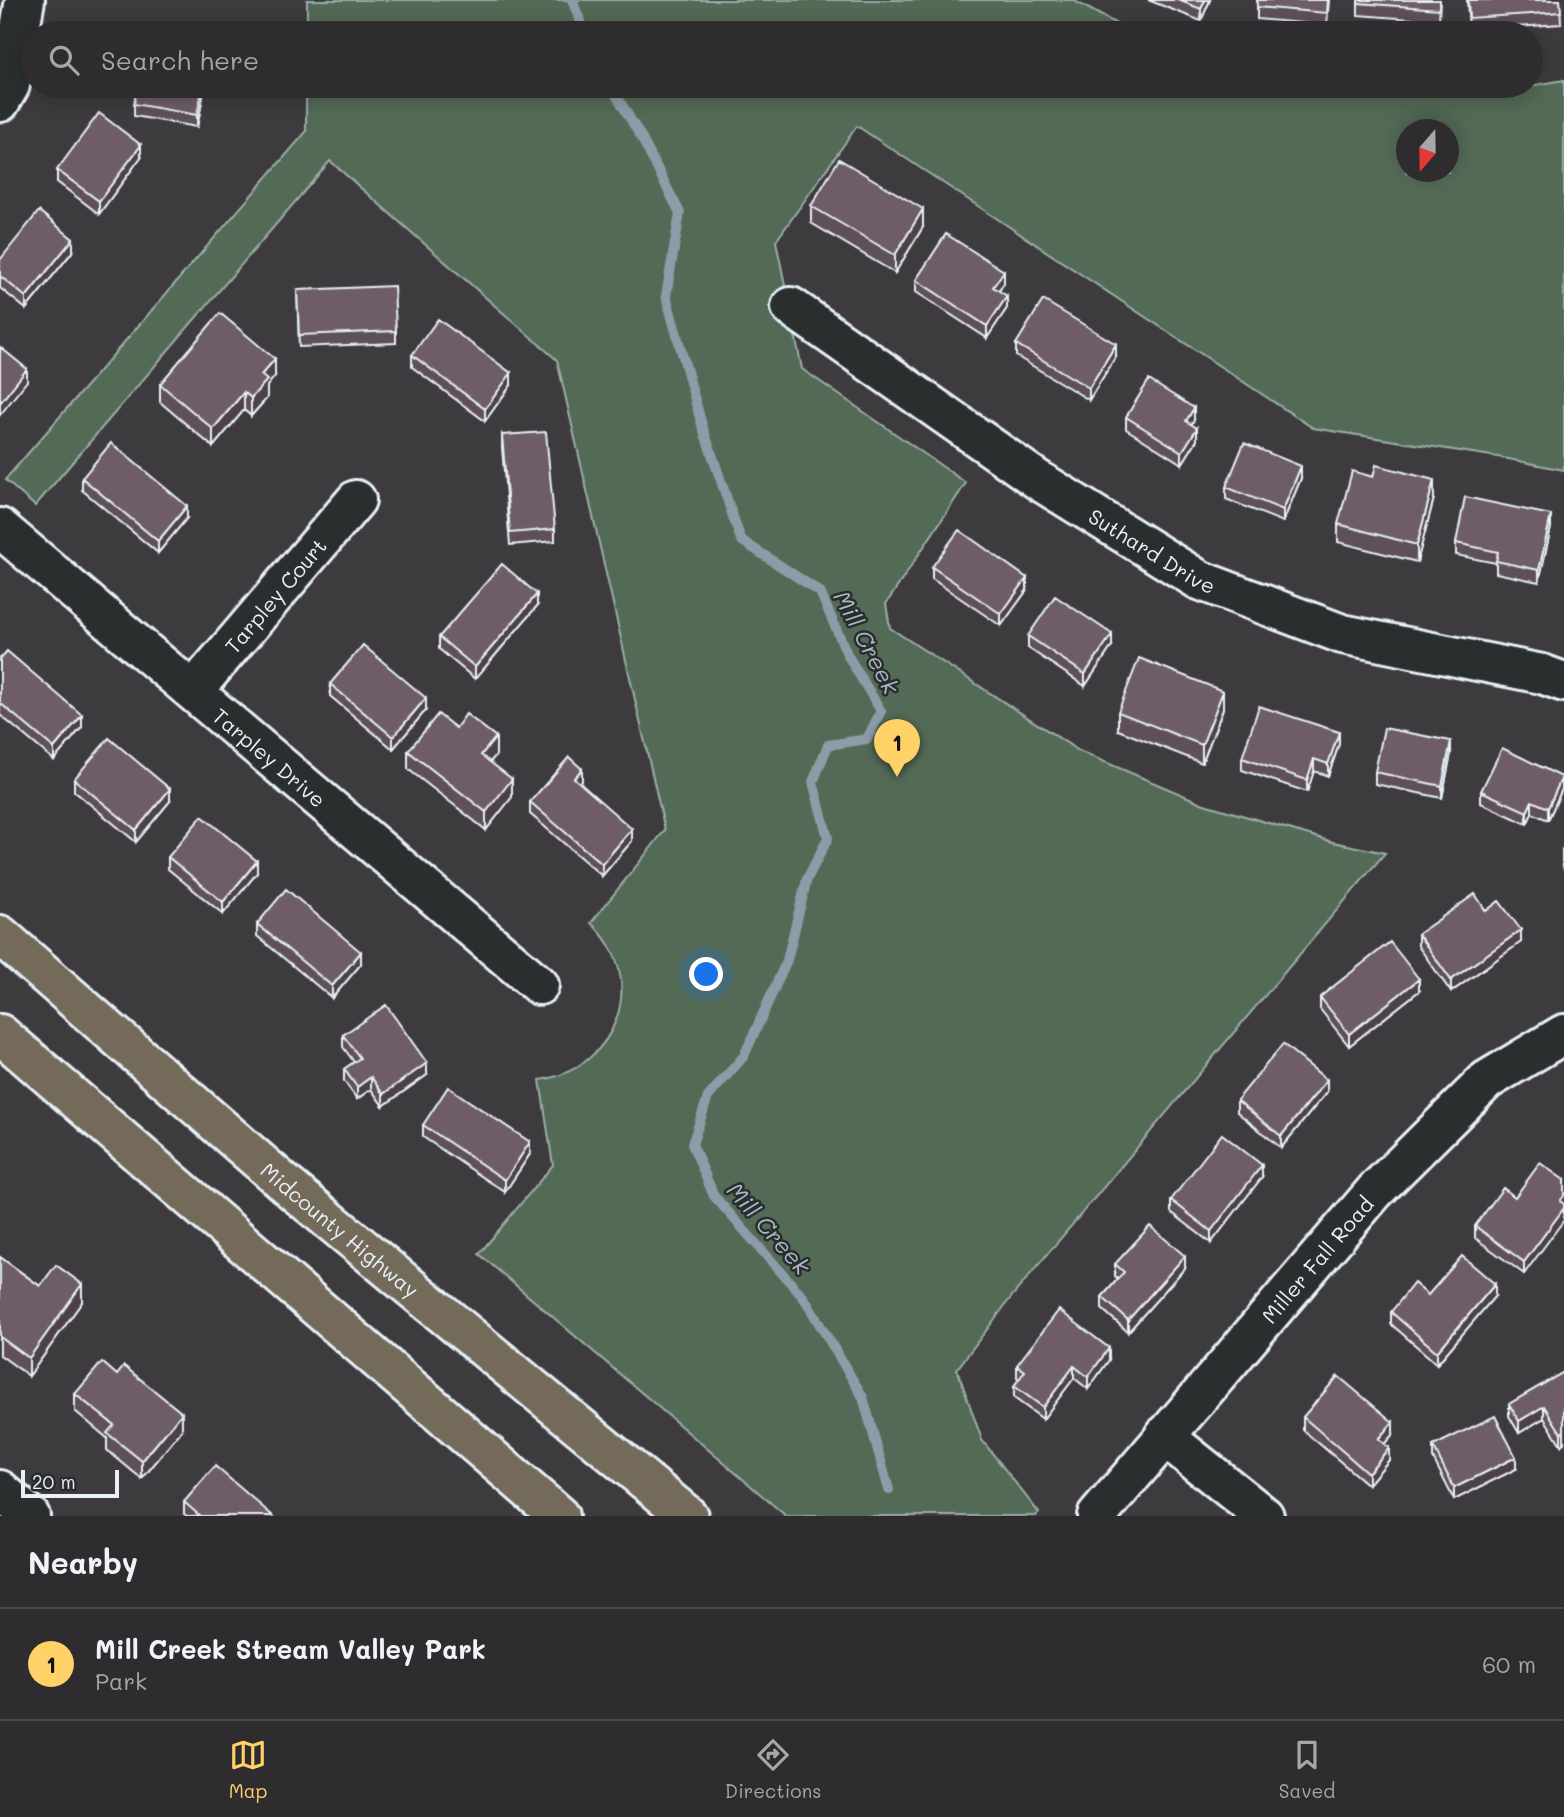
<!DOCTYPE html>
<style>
:root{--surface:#2e2c2f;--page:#3a383b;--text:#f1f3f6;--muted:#a7a7aa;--line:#49484b;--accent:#ffd166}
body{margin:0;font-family:Mali,sans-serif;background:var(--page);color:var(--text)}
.compass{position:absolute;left:1396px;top:119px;width:63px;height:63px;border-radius:50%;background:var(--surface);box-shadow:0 4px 18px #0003;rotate:200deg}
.scale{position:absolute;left:21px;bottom:18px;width:98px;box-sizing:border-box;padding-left:7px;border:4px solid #e8f1f8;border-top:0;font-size:19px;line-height:24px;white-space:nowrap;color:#e8f1f8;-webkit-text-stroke:5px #2a2d2e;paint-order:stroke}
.you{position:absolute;left:707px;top:975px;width:24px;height:24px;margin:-18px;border:5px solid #fff;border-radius:50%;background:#1a73e8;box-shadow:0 0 0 10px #1a73e833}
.badge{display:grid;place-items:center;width:46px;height:46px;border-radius:50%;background:var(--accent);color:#111;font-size:23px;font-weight:700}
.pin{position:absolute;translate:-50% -58px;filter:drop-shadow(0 2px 4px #0008)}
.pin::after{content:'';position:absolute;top:37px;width:24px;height:21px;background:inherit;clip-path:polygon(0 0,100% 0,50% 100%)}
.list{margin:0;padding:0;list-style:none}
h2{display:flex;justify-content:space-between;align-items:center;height:91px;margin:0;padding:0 28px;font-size:30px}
h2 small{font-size:23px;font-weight:400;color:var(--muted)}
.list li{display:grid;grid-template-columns:46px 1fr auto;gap:21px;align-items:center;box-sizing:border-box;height:112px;padding:0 28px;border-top:2px solid var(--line)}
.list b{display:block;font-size:26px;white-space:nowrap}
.list p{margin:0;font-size:23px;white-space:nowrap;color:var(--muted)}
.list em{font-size:23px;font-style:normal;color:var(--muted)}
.icon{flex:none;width:38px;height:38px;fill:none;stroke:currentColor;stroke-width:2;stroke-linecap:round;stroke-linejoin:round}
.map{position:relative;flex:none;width:1564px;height:1516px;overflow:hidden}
.search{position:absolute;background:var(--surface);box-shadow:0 4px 18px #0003;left:21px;right:21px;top:21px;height:77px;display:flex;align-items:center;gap:18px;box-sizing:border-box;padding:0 24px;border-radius:38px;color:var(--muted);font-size:26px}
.sheet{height:203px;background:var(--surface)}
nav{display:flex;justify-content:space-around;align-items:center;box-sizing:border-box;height:98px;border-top:2px solid var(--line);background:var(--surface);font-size:19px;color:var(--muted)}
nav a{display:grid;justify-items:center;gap:4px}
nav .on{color:var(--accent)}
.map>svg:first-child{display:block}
</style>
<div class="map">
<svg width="1564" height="1516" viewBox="0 0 1564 1516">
<rect width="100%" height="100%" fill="#3e3b3f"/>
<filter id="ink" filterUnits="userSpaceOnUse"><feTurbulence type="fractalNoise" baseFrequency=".0143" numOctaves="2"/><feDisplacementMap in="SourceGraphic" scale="14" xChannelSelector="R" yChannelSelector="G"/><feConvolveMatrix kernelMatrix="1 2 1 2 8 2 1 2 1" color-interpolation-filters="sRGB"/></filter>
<g filter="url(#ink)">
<path fill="#526a57" stroke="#9daea8" stroke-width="2" fill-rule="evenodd" d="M307,0h766l60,33h-826z
M1564,80v390l-66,-13 -185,-29 -456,-302 -81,115 26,128 164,114 -80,121 4,24 189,123 125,53 129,38 52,11 -372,442 -56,74 25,71 57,73 -3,3h-250l-307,-262 74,-89 -13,-85c78,-12 110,-102 51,-157l74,-93 -108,-470 -227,-199 -295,345 -30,-26 301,-348v-46h1185l28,2zM1406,130h42v42h-42z"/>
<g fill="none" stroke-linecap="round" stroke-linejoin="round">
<path stroke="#8d9ca8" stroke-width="10" d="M572,0l13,33
M611,86l30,51 39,76 -14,83 36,129 39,115 79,52 28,64 33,55 -14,28 -39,6 -15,37 15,56 -21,41 -20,81 -43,96 -36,41 -16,47 22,52 90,102 59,99 26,93"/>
<g stroke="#e8f1f8" stroke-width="44">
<g id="minor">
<path d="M0,102l10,-17 15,-85"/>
<path id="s1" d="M791,307l247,173 161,100 143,54 200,40 22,8"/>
<path id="s2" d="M0,528l539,457"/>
<path id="s3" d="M193,691l163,-191"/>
<path d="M1164,1436l100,80"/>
<path d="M0,1490l30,26"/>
<path id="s4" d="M1097,1516l278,-325 112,-111 77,-46"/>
</g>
</g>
<g stroke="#e8f1f8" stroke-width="44">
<g id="major">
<path id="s5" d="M0,935l290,253 398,328"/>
<path d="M0,1034l559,482"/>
</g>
</g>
<use href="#minor" stroke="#2a2d2e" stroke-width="38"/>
<use href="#major" stroke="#736b5a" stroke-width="38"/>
</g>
<path fill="#5f5058" stroke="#e8f1f8" stroke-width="2" d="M1148,0h62l-9,21z
M1257,0h72l-2,25 -70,-6z
M1358,0h82l-1,21 -81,-6z
M1467,0h93l1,24 -92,6z
M204,86v6l-7,35 -63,-11v-12z
M141,157l-42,57 -42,-32v-12z
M811,206l112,21 -28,46 -84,-50z
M73,251l-47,58 -26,-21v-28z
M916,280l88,3 -5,8 8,17 -20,30 -71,-46z
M297,290l99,41v12l-97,4z
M1016,344l100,12 -27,44 -73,-44z
M412,355l99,30 -26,36 -73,-54z
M275,376l-8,10v12l-16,18 -7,-6 -31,37 -53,-45v-18z
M1126,417l68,3 -3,4 6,16 -15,24 -56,-35z
M502,435l53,94v12l-45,4 -8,-98z
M1373,477l61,21 -17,64 -79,-20v-18z
M82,478l105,40 -29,35 -76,-63z
M1301,478l-18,44 -57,-23v-12z
M1551,527l-12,55 -43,-9v-10l-40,-8v-12z
M932,567l95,23 -26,36 -69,-47z
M537,606l-62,73 -36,-30v-12z
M1028,636l84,10 -27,40 -57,-38z
M0,659l82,68 -28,33 -54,-45z
M330,684l96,26 -33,39 -63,-53z
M1223,709l-21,54 -84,-33v-18z
M456,728l40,27 -6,7 22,35 -26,33 -78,-61v-18z
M1339,744l-11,32 -14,-5 -7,21 -65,-22v-12z
M1451,753l-9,45 -67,-14v-12z
M74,779l96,22 -34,41 -62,-51z
M582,781l-2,2 52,58 -30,35 -72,-62v-12z
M1562,789l-14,31 -16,-7 -5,11 -46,-21v-12z
M1564,848v22l-2,-9v-12z
M168,857l89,16 -34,41 -55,-45z
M1486,911l35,31 -70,50 -33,-46v-12z
M257,924l104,40 -29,34 -75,-62z
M1419,991l-70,55 -29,-37v-12z
M343,1035l84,40 -44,31 -12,-17 -14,10 -13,-18v-12l10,-7 -11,-15z
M1327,1092l-46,56 -44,-36v-12z
M423,1125l107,29 -25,38 -82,-55z
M1262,1177l-51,66 -40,-31v-12z
M1564,1180l-40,94 -49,-36v-12l40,-29z
M0,1257l40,29 42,16 -53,74 -29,-21z
M1115,1264l70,4 -57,64 -26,-23v-12l16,-18 -3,-3z
M1428,1295l67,1 -58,68 -46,-40v-12z
M1109,1360l-21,29 -14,-11 -31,41 -29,-21v-12l5,-7 -2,-2v-12z
M1564,1372l-3,73 -17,-27 -25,15 -10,-17v-12z
M75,1394l107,36 -40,49 -35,-29v-12l-32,-27z
M1303,1417l90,17 -9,10 5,16 -21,25 -65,-55z
M1433,1446l83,23 -62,31 -21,-42z
M184,1502l89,14h-86l-3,-2z"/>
<path fill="#4d4147" stroke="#e8f1f8" stroke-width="2" d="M1205,0h5l-9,21v-12z
M203,86h1v6l-7,35v-12z
M141,145v12l-42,57v-13z
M923,209v18l-28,46v-18z
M73,239v12l-47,58v-12z
M1004,271v12l-11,16v-12z
M1007,296v12l-20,30v-12z
M1116,344v12l-27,44v-12z
M275,359v17l-8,10v12l-16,18v-18l10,-23z
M27,369v12l-27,34v-12z
M511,373v12l-26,36v-12z
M244,392v18l-31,37v-18z
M1194,408v12l-8,13v-12z
M1197,428v12l-15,24v-12z
M1301,466v12l-18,44v-12z
M1434,480v18l-17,64v-17z
M187,506v12l-29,35v-12z
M1551,515v12l-12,55v-12z
M1027,578v12l-26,36v-12z
M537,594v12l-62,73v-12z
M1112,634v12l-27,40v-12z
M1223,691v18l-21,54v-18z
M426,698v12l-33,39v-12z
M82,715v12l-28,33v-12z
M1339,732v12l-11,32v-12z
M496,737v18l-15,18v-18z
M1451,741v12l-9,45v-12z
M1314,759v12l-7,21v-12z
M582,769v12l-8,9v-12z
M1562,777v12l-14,31v-12z
M512,779v18l-26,33v-18z
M170,789v12l-34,41v-12z
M1532,801v12l-5,11v-12z
M632,829v12l-30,35v-12z
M257,861v12l-34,41v-12z
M1521,930v12l-70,50v-12z
M361,952v12l-29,34v-12z
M1419,979v12l-70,55v-12z
M427,1063v12l-44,31v-12z
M371,1077v12l-14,10v-12z
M1327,1080v12l-46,56v-12z
M530,1142v12l-25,38v-12z
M1262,1165v12l-51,66v-12z
M1564,1208v12l-40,54v-12z
M1185,1256v12l-57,64v-12z
M82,1284v18l-53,74v-18z
M1495,1284v12l-58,68v-12z
M1109,1348v12l-21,29v-12z
M1074,1366v12l-31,41v-12z
M1544,1406v12l-25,15v-12z
M182,1413v17l-40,49v-18z
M1393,1422v12l-15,17v-12z
M1564,1431v12l-3,2v-12z
M1389,1448v12l-21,25v-12z
M1516,1457v12l-62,31v-12z"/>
<path fill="#6e5d66" stroke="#e8f1f8" stroke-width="2" d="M1178,0h27l-4,9z
M1257,0h71l-1,13 -70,-6z
M1358,0h81v9l-81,-6z
M1468,0h92l1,12 -92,6z
M149,25l44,8h-45z
M137,86h66l-6,29 -63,-11z
M99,113l42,32 -42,56 -42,-31z
M839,159l84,50 -28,46 -84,-49z
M39,211l34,28 -47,58 -26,-21v-16z
M946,234l58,37 -11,16 14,9 -20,30 -71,-46z
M394,286l2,45 -97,4 -2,-45z
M1043,300l73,44 -27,44 -73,-44z
M220,313l55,46 -14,16 6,5 -16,18 -7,-6 -31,37 -53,-45z
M438,319l73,54 -26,36 -73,-54z
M0,347l27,22 -27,34z
M1149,380l45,28 -8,13 11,7 -15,24 -56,-35z
M546,432l9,97 -45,4 -8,-98z
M111,443l76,63 -29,35 -76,-63z
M1244,443l57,23 -18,44 -57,-23z
M1376,465l58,15 -17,65 -79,-21 14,-53 21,6z
M1465,497l86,18 -12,55 -43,-9 2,-9 -42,-9z
M959,530l68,48 -26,36 -69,-47z
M502,564l35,30 -62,73 -36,-30z
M1055,596l57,38 -27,40 -57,-38z
M363,645l63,53 -33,39 -63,-53z
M7,651l75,64 -28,33 -54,-45v-44z
M1139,658l84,33 -21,54 -84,-33z
M1259,706l80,26 -11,32 -14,-5 -7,21 -65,-22z
M438,714l18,14 10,-14 30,23 -15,18 31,24 -26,33 -78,-61z
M1384,728l67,13 -9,45 -67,-14z
M109,738l61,51 -34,41 -62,-51z
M1502,748l60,29 -14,31 -16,-7 -5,11 -46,-21z
M569,757l13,12 -8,9 58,51 -30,35 -72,-62z
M202,816l55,45 -34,41 -55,-45z
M286,889l75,63 -29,34 -75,-62z
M1475,894l11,17 13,-10 22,29 -70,50 -33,-46z
M1390,942l29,37 -70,55 -29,-37z
M386,1005l41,58 -44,31 -12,-17 -14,10 -13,-18 16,-11 -17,-23z
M1283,1044l44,36 -46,56 -44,-36z
M448,1087l82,55 -25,38 -82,-55z
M1222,1134l40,31 -51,66 -40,-31z
M1540,1163l24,17v16l-4,5 4,3v4l-40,54 -49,-36 28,-38 12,9z
M1150,1226l35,30 -57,64 -26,-23 22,-25 -9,-8z
M1462,1256l33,28 -58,68 -46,-40 23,-29 14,12z
M0,1257l40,29 16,-21 26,19 -53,74 -29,-21z
M1059,1310l50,38 -21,29 -14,-11 -31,41 -29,-21 11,-15 -8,-6z
M102,1362l15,13 7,-9 58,47 -40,48 -35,-28 7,-8 -39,-31z
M1564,1372v59l-3,2 -17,-27 -25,15 -10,-17z
M1338,1376l55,46 -15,17 11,9 -21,25 -65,-56z
M1495,1416l21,41 -62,31 -21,-42z
M215,1466l58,50h-73l-16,-14z"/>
</g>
<g text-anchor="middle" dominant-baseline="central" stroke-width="5" stroke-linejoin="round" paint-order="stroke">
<g font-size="21" fill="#e8f1f8" stroke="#2a2d2e">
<text stroke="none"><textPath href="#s1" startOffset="436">Suthard Drive</textPath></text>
<text stroke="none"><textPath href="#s3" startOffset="126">Tarpley Court</textPath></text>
<text stroke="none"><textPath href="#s2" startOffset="354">Tarpley Drive</textPath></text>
<text stroke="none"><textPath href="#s5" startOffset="450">Midcounty Highway</textPath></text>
<text stroke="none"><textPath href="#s4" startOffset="338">Miller Fall Road</textPath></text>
</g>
<g font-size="23" font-style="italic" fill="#abb8c3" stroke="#2a2d2e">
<text transform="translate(867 642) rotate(62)">Mill Creek</text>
<text transform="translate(769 1228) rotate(49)">Mill Creek</text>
</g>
</g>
</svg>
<svg class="compass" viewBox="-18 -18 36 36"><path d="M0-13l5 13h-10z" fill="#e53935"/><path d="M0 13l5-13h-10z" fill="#a7a7aa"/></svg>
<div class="scale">20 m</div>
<div class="you"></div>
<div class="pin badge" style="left:897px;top:777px">1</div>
<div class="search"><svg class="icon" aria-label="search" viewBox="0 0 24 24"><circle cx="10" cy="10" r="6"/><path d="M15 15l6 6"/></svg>Search here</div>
</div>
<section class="sheet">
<h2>Nearby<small></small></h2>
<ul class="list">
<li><span class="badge">1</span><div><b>Mill Creek Stream Valley Park</b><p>Park</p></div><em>60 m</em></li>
</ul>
</section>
<nav>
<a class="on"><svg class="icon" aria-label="map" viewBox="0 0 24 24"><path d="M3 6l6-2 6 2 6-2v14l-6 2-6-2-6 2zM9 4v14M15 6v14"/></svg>Map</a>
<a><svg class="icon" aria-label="directions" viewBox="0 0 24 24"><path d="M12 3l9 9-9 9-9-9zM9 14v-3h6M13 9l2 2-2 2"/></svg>Directions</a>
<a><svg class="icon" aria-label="saved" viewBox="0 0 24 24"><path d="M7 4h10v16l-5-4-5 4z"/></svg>Saved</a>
</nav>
